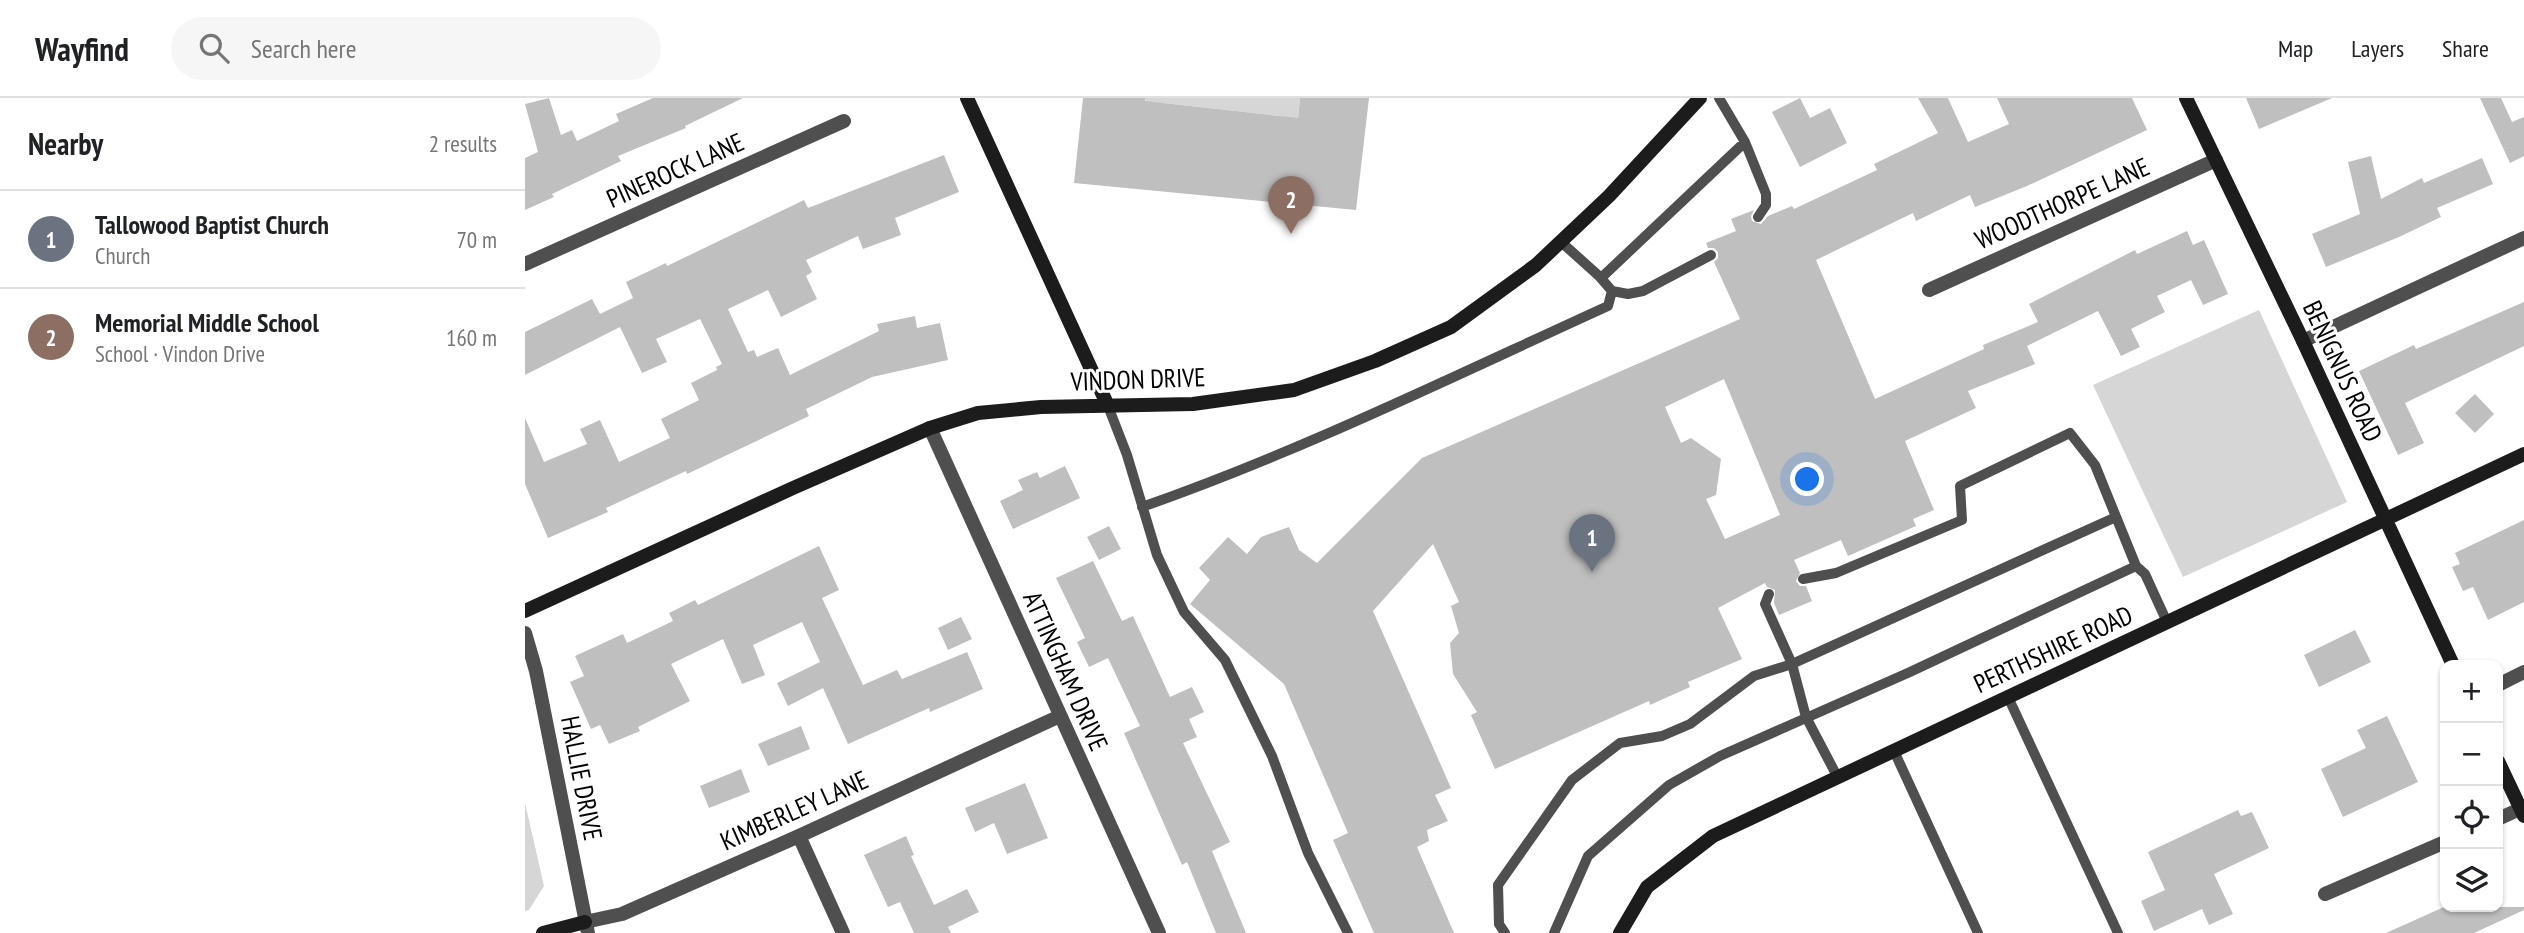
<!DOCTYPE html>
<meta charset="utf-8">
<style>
:root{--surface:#fff;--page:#f6f6f6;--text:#202124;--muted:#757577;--line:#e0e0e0;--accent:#1a73e8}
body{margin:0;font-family:"PT Sans Narrow",sans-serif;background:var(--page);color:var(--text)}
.controls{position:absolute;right:21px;bottom:21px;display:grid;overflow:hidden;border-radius:14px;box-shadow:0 2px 5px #0004}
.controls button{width:63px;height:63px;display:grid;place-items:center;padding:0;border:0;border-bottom:2px solid var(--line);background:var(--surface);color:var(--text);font:35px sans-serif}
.you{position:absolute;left:1283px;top:382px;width:24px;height:24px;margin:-18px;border:5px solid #fff;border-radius:50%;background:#1a73e8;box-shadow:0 0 0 10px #1a73e833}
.badge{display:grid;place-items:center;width:46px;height:46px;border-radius:50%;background:var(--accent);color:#fff;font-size:23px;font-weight:700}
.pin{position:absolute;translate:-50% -58px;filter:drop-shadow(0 2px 4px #0008)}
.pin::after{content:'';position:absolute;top:37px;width:24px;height:21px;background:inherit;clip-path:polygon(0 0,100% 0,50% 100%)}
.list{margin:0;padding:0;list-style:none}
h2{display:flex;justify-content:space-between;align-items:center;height:91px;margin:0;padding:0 28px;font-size:30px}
h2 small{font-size:23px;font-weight:400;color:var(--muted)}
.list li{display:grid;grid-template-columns:46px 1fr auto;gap:21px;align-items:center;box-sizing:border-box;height:98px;padding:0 28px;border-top:2px solid var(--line)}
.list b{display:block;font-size:26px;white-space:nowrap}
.list p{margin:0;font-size:23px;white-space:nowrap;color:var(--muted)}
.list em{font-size:23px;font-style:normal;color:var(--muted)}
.icon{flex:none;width:38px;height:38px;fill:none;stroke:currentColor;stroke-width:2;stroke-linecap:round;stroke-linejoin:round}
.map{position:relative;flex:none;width:1999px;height:835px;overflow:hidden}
header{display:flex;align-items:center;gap:42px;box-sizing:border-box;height:98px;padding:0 35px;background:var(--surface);border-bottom:2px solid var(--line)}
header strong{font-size:33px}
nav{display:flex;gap:38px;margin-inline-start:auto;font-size:24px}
.search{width:490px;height:63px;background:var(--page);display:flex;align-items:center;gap:18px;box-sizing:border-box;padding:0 24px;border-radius:38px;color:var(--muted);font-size:26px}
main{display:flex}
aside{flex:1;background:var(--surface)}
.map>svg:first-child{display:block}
</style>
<header>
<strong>Wayfind</strong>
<div class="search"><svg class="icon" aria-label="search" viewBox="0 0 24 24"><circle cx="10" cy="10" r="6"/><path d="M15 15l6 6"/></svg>Search here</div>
<nav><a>Map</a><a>Layers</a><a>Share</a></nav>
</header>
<main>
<aside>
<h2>Nearby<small>2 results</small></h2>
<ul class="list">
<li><span class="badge" style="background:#6b7280">1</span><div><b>Tallowood Baptist Church</b><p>Church</p></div><em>70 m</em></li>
<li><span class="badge" style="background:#8d6e63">2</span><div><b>Memorial Middle School</b><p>School · Vindon Drive</p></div><em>160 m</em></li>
</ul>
</aside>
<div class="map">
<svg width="1999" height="835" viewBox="0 0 1999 835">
<rect width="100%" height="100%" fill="#fff"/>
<path fill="#d6d6d6" d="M621,0h154l-3,27 -17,-9 -116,-13 -19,5z
M1734,212l88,192 -164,75 -90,-192z
M0,705l19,83 -15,24 -4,1z"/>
<path fill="#bfbfbf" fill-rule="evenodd" d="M24,0l12,37 11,-5 5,11 42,-20 -3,-7 37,-16h90l-58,28 1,2 -68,28 3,5 -69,33 2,3 -29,13v-52l13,-6 -13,-48z
M558,0h63l-1,3 153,17 2,-20h69l-13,112 -282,-27z
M1275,0l10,20 20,-10 17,35 -47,24 -28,-55z
M1393,0h30l20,44 41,-18 -12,-26h135l15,32 -120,56 -52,21 -5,-12 -54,26 -3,-8 -97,47 59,139 109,-50 -1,-4 55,-23 -9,-18 106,-54 2,4 50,-23 6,14 11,-5 24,54 -25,11 -12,-25 -34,16 8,16 -34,17 9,18 -19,9 -23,-45 -71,35 8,18 -67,27 8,17 -71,33 29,69 -21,9 3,7 -68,30 -7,-16 -47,20 6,13 -4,8 4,5h6l6,15 -33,14 -5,-12 1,-13 -8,-3 -2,-4 -47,25 24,51 -54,23 2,5 -40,18 -1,-4 -154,68 -24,-54 6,-3 -24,-38 -3,-31 9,-10 -8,-27 8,-4 -26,-58 -60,67 78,177 -16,7 13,26 -21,9 2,11 -12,6 37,86h-80l-41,-93 15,-7 -64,-149 -94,-80 20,-24 -11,-12 29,-31 19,17 14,-17 28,-10 10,23 18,13 105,-105 318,-139 -26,-57 4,-4v-6l-4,-4h-6l-2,-5 30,-12 -5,-12 23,-9 -3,6 1,5 9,3 7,-8 24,-10 2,3 83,-39 -3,-6 64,-31zM1199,281l56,136 -55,24 -19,-40 10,-4 5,-36 -30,-21 -10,5 -16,-36z
M1721,0h86l-73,31z
M1955,0h21l11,24 12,-5v39l-14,7z
M419,57l15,37 -64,26 6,17 -38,14 -5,-13 -52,24 6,12 -6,4 11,23 -36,18 -13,-27 -40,19 20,43 6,-2 3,7 21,-9 12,27 89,-44 -2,-7 38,-8 2,12 23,-5 8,37 -76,17 -66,32 3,7 -122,58 -1,-3 -80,37 2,4 -60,26 -23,-54v-66l19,44 43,-18 -7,-15 20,-9 19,42 51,-24 -9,-19 38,-19 -8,-17 26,-13 -1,-3 6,-3 -22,-45 -44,20 11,23 -25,11 -22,-46 -95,48v-43l67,-33 8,15 33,-16 -7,-16 40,-19 1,3 137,-66 4,8z
M1846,58l10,43 41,-21 2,5 58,-25 11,26 -56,24 4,9 -42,20 -73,30 -14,-33 48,-20 -12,-52z
M1999,204v44l-119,57 19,40 -26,12 -39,-84 55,-26 2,4z
M1950,296l19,20 -19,19 -20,-20z
M540,368l15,32 -67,31 -13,-28 23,-11 -5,-10 19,-8 3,6z
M1999,422v82l-36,18 -15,-33 -10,4 -11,-24 8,-3 -5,-11z
M584,428l12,23 -22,11 -12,-23z
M294,448l20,44 -17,8 41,87 34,-15 5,9 65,-27 16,37 -53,23 -1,-4 -81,36 -25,-56 -35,18 -11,-23 43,-21 -18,-40 -49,23 12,30 -23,9 -19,-45 -52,25 19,37 -52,26 2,4 -31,13 -9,-19 -9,4 -21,-47 14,-6 -9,-20 48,-22 4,9 46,-22 -4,-8 26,-13 3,5z
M568,463l29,60 11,-5 37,81 22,-10 12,25 -15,7 8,18 -14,6 47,99 -18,9 34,82h-30l-29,-71 -5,3 -58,-132 16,-7 -32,-68 -19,9 -12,-25 8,-4 -29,-60z
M436,519l11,22 -24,11 -10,-22z
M1830,532l16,32 -52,25 -15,-32z
M1862,618l31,66 -75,35 -22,-48 45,-21 -9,-18z
M276,628l9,23 -42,17 -10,-22z
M216,671l9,23 -41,16 -9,-22z
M500,685l23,55 -41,16 -13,-31 -19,9 -10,-24z
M1713,712l3,6 11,-4 17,36 -55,26 19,40 -24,11 -7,-16 -48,22 -13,-30 24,-11 -17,-38z
M381,738l8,19 -3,1 23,49 33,-16 12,23 -31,15 3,6h-37l-14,-31 -12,5 -24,-52z
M1919,809h80v3l-50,23h-88z"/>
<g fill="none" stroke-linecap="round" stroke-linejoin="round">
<path stroke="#4f4f4f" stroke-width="10" d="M1194,0l26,44 21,52v11l-8,12
M1076,180l144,-136
M1087,193l16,3 15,-3 68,-36
M583,308l19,49 30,100 27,57 41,48 47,96 36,97 40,80
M617,409c160,-56 312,-131 466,-201l4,-15 -13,-15 -39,-35
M1278,481l33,-6 126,-53 -2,-34 110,-53 25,32 41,101 9,8 22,48
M1244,496l-4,10 27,60 14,53 31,59
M1483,599l110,236
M1369,653l84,182
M980,835l-6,-9 -1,-39 74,-105 48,-37 42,-7 28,-12 64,-48 38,-12 324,-147
M1029,835l34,-77 81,-71 51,-29 190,-84 226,-106"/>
<path stroke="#4f4f4f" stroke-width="14" d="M0,166l319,-143
M1404,192l287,-130
M1778,243l221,-103
M405,330l229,505
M0,535l11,38 52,262
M1973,587l26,-13
M1973,721l22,-10
M274,738l44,97
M1800,796l120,-52
M60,824l37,-8 177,-78 261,-120"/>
<path stroke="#1c1c1c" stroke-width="14" d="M442,0l141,308
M1661,0l117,243 150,324
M0,513l268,-123 137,-60 48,-15 63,-6 152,-3 101,-14 81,-29 76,-34 85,-62 73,-69 91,-98
M1973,663l26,55
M18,835l42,-11
M1095,835l27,-46 66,-51 811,-382"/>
</g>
<g text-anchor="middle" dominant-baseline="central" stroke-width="6" stroke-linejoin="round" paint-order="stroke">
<g font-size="26" fill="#000" stroke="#fff">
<text transform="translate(150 72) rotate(-24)">PINEROCK LANE</text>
<text transform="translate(1537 105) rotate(-24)">WOODTHORPE LANE</text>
<text transform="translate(1818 273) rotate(65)">BENIGNUS ROAD</text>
<text transform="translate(613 281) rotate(-2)">VINDON DRIVE</text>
<text transform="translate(1528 551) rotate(-25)">PERTHSHIRE ROAD</text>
<text transform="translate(541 573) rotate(66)">ATTINGHAM DRIVE</text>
<text transform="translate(57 680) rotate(79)">HALLIE DRIVE</text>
<text transform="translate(269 712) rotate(-24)">KIMBERLEY LANE</text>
</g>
</g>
</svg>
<div class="controls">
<button>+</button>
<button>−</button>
<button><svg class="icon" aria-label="locate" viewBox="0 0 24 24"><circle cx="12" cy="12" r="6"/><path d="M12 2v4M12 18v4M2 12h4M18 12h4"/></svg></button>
<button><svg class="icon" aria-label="layers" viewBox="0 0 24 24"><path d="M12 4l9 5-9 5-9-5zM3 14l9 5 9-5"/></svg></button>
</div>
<div class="you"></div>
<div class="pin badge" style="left:1067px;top:474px;background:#6b7280">1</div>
<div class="pin badge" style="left:766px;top:136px;background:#8d6e63">2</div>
</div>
</main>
